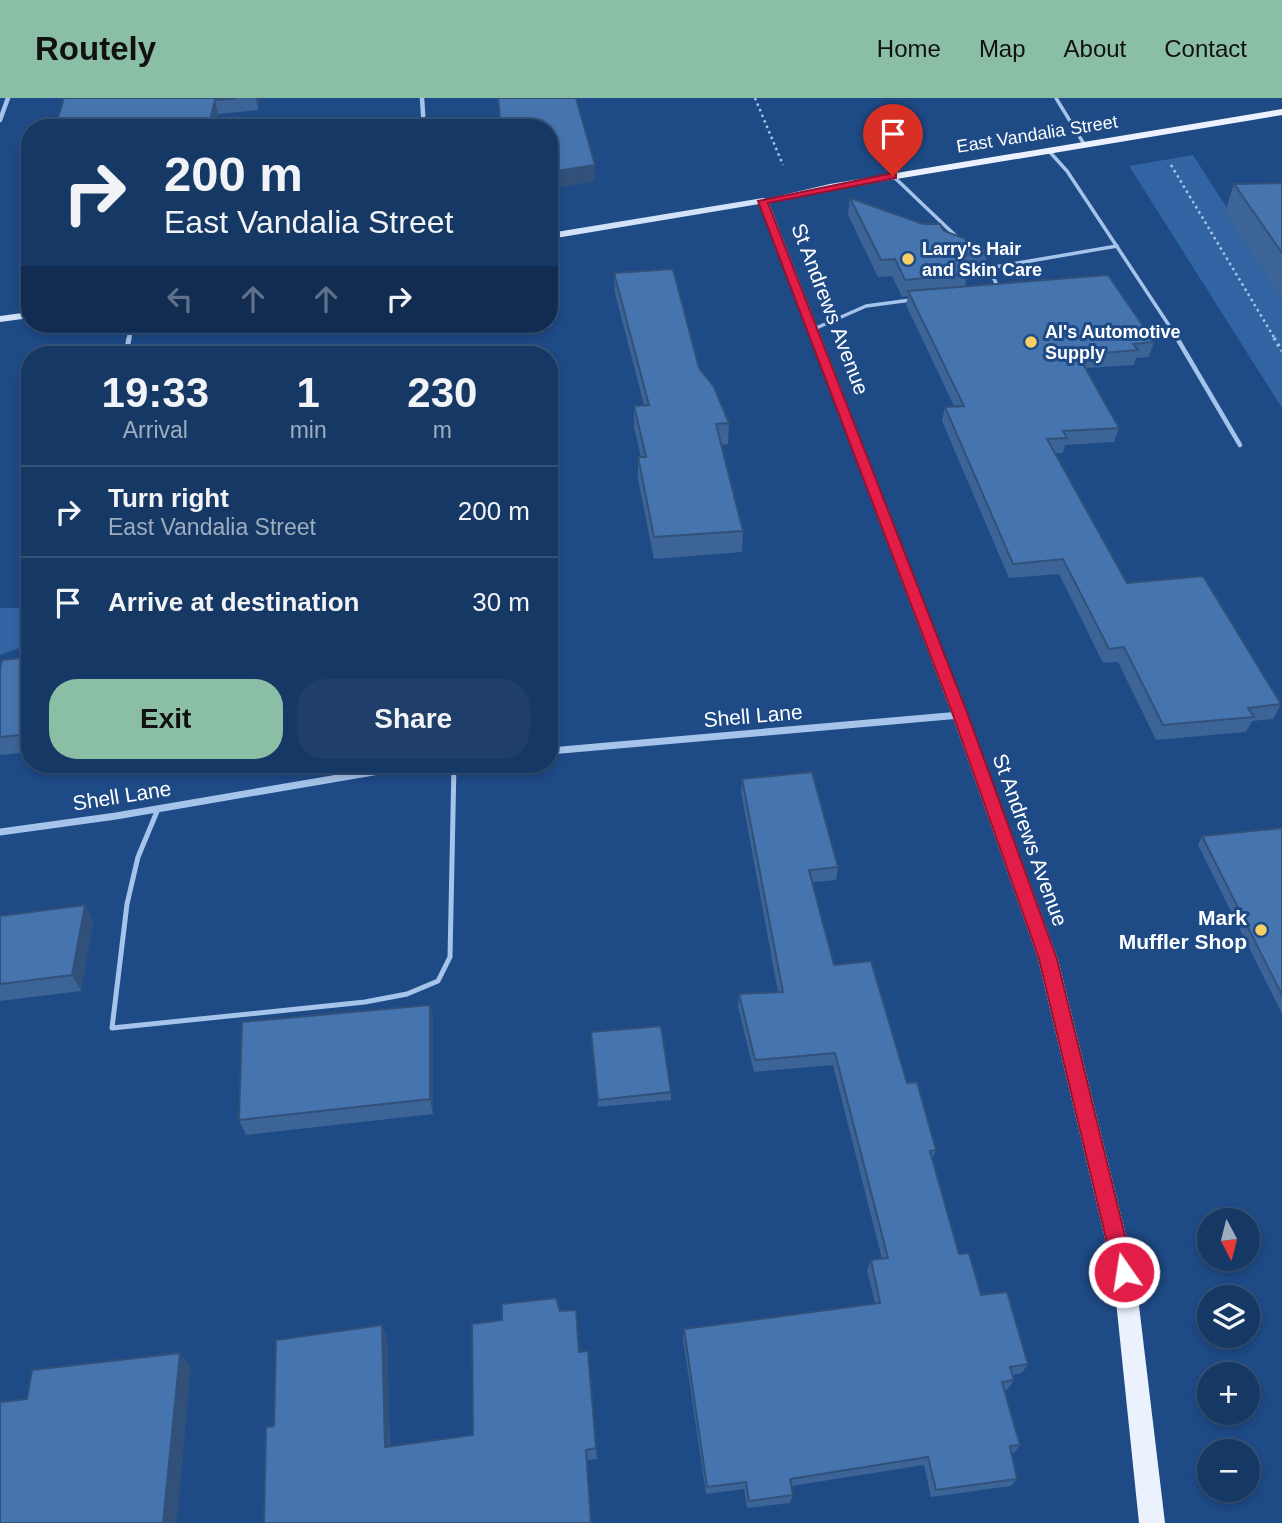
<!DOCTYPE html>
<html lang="en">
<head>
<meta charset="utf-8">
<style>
  :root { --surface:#163864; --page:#1f3f6a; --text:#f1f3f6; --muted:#9eacbf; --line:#355278; --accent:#8abfa5 }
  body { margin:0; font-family:Arial,sans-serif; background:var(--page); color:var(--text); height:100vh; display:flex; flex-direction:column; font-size:26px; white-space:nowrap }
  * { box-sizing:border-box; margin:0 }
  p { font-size:23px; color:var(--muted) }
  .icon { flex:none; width:38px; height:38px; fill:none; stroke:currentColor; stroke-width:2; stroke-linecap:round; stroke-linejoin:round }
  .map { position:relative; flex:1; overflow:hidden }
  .panel { position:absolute; left:21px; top:248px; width:537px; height:427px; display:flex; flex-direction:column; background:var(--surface); border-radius:28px; box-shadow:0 4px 10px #0003,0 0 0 2px var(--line) }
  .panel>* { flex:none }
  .guide { position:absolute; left:21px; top:21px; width:537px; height:214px; border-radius:28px; box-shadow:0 4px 10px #0003,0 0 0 2px var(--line); background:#163864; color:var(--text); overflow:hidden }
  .needle { width:46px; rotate:173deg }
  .tools { position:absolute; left:1197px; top:1110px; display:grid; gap:14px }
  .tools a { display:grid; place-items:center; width:63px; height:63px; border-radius:50%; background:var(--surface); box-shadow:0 4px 10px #0003,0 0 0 2px var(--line); font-size:35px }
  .pin { position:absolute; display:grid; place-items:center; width:60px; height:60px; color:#fff; margin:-72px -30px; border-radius:50% 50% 50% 0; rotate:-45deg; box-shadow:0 0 7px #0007 }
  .pin .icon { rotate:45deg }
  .me { position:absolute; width:77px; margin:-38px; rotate:347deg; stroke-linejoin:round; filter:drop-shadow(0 0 5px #0008) }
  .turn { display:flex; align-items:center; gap:24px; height:147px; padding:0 28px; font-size:32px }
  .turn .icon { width:91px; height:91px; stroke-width:2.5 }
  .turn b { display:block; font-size:49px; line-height:60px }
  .lanes { display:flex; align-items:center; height:66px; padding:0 28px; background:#0003; justify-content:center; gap:35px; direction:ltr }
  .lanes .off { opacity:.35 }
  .eta { display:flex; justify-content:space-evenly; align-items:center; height:119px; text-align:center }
  .eta b { font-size:42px; font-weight:600; line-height:49px }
  .primary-button { display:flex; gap:14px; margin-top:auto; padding:14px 28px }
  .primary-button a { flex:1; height:80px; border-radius:28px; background:var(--accent); color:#111; font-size:28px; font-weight:600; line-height:80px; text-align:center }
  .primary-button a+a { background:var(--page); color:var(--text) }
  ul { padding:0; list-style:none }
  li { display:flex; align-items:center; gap:21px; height:91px; padding:0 28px; border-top:2px solid var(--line) }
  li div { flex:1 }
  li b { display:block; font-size:26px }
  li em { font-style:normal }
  header { display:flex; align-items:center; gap:42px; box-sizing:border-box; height:98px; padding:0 35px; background:var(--accent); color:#111 }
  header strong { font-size:33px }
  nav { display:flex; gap:38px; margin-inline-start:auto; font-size:24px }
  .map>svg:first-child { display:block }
  .green { fill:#3264a3 }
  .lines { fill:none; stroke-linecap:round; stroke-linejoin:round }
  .path-far1 { stroke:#a6c4ea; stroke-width:2.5; stroke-dasharray:2.5 3.5; stroke-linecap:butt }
  .path { stroke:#a6c4ea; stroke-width:3.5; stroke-dasharray:2.5 4.5; stroke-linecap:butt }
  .service-far2 { stroke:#a6c4ea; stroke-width:3.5 }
  .service-far1 { stroke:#a6c4ea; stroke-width:4.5 }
  .service { stroke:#a6c4ea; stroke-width:5 }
  .minor-far2 { stroke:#a6c4ea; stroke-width:4.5 }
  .minor-far1 { stroke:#a6c4ea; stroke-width:5 }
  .minor { stroke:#a6c4ea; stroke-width:7 }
  .secondary { fill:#d2e2f8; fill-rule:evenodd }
  .primary { fill:#ebf2fe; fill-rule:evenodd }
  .wall { fill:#3c6496 }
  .shaded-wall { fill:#31517a }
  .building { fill:#4674ae; stroke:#31517a; stroke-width:2 }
  .route { fill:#e11d48; stroke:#92132f; stroke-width:2 }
  .poi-dot { fill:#f9d066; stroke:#1e4a86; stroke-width:2.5 }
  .labels { text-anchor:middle; stroke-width:6; stroke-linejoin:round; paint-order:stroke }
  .far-street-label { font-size:18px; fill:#fff; stroke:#1e4a86 }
  .far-poi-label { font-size:18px; font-weight:bold; fill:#fff; stroke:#1e4a86; text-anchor:start }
  .street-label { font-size:21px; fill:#fff; stroke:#1e4a86 }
  .poi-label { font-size:21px; font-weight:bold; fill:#fff; stroke:#1e4a86; text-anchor:end }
</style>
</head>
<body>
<header>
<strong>Routely</strong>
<nav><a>Home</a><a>Map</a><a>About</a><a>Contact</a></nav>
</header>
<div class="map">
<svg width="1282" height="1425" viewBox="0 0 1282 1425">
  <rect width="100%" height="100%" fill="#1e4a86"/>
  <g class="green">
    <polygon points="1193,57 1282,196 1282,310 1129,68"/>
    <polygon points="0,510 30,510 30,546 0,557"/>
  </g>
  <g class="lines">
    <g class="path-far1">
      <polyline points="755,0 783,67"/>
      <polyline points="1171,67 1275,241"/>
    </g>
    <polyline class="path" points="1274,240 1282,253"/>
    <g class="service-far2">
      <polyline points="1056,0 1084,46"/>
      <polyline points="303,30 423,22"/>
      <polyline points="1048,52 1067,73 1178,241"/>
      <polyline points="893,78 959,141"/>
      <polyline points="981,162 989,170 1117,148"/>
      <polyline points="989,170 996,185 993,191"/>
      <polyline points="814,231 866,208 911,202"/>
    </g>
    <polyline class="service-far1" points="1177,240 1240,347"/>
    <polyline class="service" points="158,711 138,759 127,806 112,930 365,904 407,896 438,883 450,859 454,667"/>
    <g class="minor-far2">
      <polyline points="422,0 424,30"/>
      <polyline points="0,22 8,0"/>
      <polyline points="129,241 131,226"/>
    </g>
    <polyline class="minor-far1" points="126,257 129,240"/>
    <g class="minor">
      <polyline points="550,653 960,617"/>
      <polyline points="0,734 116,718 414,667"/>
    </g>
    <g class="secondary">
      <polygon points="763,100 766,101 766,105 550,141 550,135"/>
      <polygon points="30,214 30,220 0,224 0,218"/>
    </g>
    <polygon class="primary" points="1282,11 1282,17 830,92 769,105 968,617 1058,861 1135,1174 1165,1425 1139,1425 1113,1174 1038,861 952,617 758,103 830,86"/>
  </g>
  <g class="wall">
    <polygon points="64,0 259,0 258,12 218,16 215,30 55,30"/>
    <polygon points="1282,85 1282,201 1225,114 1234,86"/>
    <polygon points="850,100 988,155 984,172 965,173 967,176 965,189 1154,244 1149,259 1136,260 1134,267 1086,270 1119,330 1114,344 1065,347 1063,355 1054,355 1127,485 1281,606 1273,621 1252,623 1246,634 1156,642 1118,564 1103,565 1059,476 1009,480 942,323 945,309 954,308 906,207 908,198 902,199 892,178 878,179 848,117"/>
    <polygon points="614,175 699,270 729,325 728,346 721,347 743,433 742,454 654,461 638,381 638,359 641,359 634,329 634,308 644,307 615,195"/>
    <polygon points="30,559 30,654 0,657 0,572"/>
    <polygon points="742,681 838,769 836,782 813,784 834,867 907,985 936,1052 932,1062 959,1156 981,1197 1028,1266 1022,1275 1012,1277 1014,1282 1008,1291 1004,1292 1020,1347 1014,1355 1011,1355 1017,1381 1011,1388 931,1399 924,1367 791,1388 793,1397 790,1405 747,1410 744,1391 706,1396 683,1241 684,1231 875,1205 867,1172 871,1162 882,1161 833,967 754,974 738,909 739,896 778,894 741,694"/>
    <polygon points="1282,730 1282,916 1198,747 1202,738"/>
    <polygon points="85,807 93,823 81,893 0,903 0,818"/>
    <polygon points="430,907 433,922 433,1016 246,1037 239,1022"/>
    <polygon points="591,934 671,994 671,1002 598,1009"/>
    <polygon points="560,1213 580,1254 588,1253 597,1361 587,1362 591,1425 274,1328 382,1227 387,1239 390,1348 473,1337 502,1222"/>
  </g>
  <g class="shaded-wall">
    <polygon points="256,0 259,0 258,12"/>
    <polygon points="215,2 218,16 215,30 208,30"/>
    <polygon points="595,67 595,83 550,91 550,74"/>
    <polygon points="85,807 93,823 81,893 72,877"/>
    <polygon points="430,907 433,922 433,1016 430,1001"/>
    <polygon points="382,1227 387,1239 390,1359 385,1349"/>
    <polygon points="180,1255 191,1269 177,1425 163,1425"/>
  </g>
  <g class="building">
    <polygon points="64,0 237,0 215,2 208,30 55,30"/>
    <polygon points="498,0 576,0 595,67 550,74 550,30 501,30"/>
    <polygon points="1282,85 1282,155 1234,86"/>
    <polygon points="850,100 923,126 940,126 944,133 977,145 988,155 957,157 967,176 905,182 895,161 881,162"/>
    <polygon points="673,171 699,270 714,289 729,325 716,326 743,433 654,439 638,359 646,359 634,308 649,307 614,175"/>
    <polygon points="1108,177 1154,244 1133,246 1138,252 1078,257 1119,330 1063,333 1067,340 1047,341 1127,485 1203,478 1281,606 1248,610 1254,619 1163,627 1124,549 1109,551 1063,461 1013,466 945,309 964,308 908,193"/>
    <polygon points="30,559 30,636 0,639 0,572 2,562"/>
    <polygon points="812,674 838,769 809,772 834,867 871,863 907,985 917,984 936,1052 930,1053 959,1156 969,1155 981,1197 1007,1194 1028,1266 1010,1269 1014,1282 1002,1284 1020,1347 1010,1348 1017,1381 936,1392 928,1359 790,1381 793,1397 749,1403 746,1384 707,1389 684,1231 880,1205 871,1162 888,1160 835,955 755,962 739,896 783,894 742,681"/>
    <polygon points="1282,730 1282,897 1202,738"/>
    <polygon points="85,807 72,877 0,886 0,818"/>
    <polygon points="430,907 430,1001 239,1022 242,924"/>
    <polygon points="661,928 671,994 598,1002 591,934"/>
    <polygon points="556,1200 560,1213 576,1212 579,1254 588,1253 596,1350 586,1352 591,1425 264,1425 266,1329 274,1328 276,1242 382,1227 385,1349 473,1337 472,1226 502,1222 502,1206"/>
    <polygon points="180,1255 163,1425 0,1425 0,1304 27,1301 32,1272"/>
  </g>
  <polygon class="route" points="893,75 896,76 896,80 768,105 968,617 1057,861 1134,1174 1131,1181 1124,1184 1117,1181 1114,1174 1039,861 953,617 758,103"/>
  <g class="poi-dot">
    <circle cx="908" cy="161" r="7"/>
    <circle cx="1031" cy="244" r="7"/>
    <circle cx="1261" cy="832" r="7"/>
  </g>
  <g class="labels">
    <g class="far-street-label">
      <text transform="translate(1037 36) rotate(-9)" y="6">East Vandalia Street</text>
    </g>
    <g class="far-poi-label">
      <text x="922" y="157">Larry's Hair<tspan x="922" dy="21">and Skin Care</tspan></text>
      <text x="1045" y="240">Al's Automotive<tspan x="1045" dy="21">Supply</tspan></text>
    </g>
    <g class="street-label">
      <text transform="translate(830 211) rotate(69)" y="7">St Andrews Avenue</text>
      <text transform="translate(753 618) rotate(-5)" y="7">Shell Lane</text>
      <text transform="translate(122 698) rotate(-9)" y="7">Shell Lane</text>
      <text transform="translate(1030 742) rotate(70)" y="7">St Andrews Avenue</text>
    </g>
    <g class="poi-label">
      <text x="1247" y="827">Mark<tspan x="1247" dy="24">Muffler Shop</tspan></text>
    </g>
  </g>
</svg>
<div class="tools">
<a><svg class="needle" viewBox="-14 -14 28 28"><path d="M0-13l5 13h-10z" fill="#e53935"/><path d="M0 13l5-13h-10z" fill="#9eacbf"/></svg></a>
<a><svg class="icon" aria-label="layers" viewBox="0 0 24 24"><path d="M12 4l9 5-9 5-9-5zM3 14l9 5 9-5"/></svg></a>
<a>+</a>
<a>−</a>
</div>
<div class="pin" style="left:893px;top:78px;background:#d93025"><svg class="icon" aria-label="arrive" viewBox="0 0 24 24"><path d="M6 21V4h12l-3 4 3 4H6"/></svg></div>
<svg class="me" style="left:1124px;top:1174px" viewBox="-20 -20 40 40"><circle r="17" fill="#e11d48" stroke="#fff" stroke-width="3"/><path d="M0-11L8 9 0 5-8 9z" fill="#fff"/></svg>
<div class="guide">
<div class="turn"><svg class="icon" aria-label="right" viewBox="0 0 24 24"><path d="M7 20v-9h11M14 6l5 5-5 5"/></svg><div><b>200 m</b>East Vandalia Street</div></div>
<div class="lanes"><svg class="icon off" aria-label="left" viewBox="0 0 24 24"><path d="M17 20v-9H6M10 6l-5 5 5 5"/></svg><svg class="icon off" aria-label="ahead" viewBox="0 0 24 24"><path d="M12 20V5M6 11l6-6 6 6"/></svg><svg class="icon off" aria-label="ahead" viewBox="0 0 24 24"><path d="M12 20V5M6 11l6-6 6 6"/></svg><svg class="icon" aria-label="right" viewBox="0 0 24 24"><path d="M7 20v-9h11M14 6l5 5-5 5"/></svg></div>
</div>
<section class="panel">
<div class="eta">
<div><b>19:33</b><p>Arrival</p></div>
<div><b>1</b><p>min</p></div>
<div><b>230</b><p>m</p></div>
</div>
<ul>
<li><svg class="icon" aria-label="right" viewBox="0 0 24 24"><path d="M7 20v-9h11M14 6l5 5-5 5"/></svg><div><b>Turn right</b><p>East Vandalia Street</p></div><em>200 m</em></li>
<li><svg class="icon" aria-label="arrive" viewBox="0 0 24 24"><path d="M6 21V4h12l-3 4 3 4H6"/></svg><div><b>Arrive at destination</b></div><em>30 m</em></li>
</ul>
<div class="primary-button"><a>Exit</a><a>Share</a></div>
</section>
</div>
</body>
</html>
